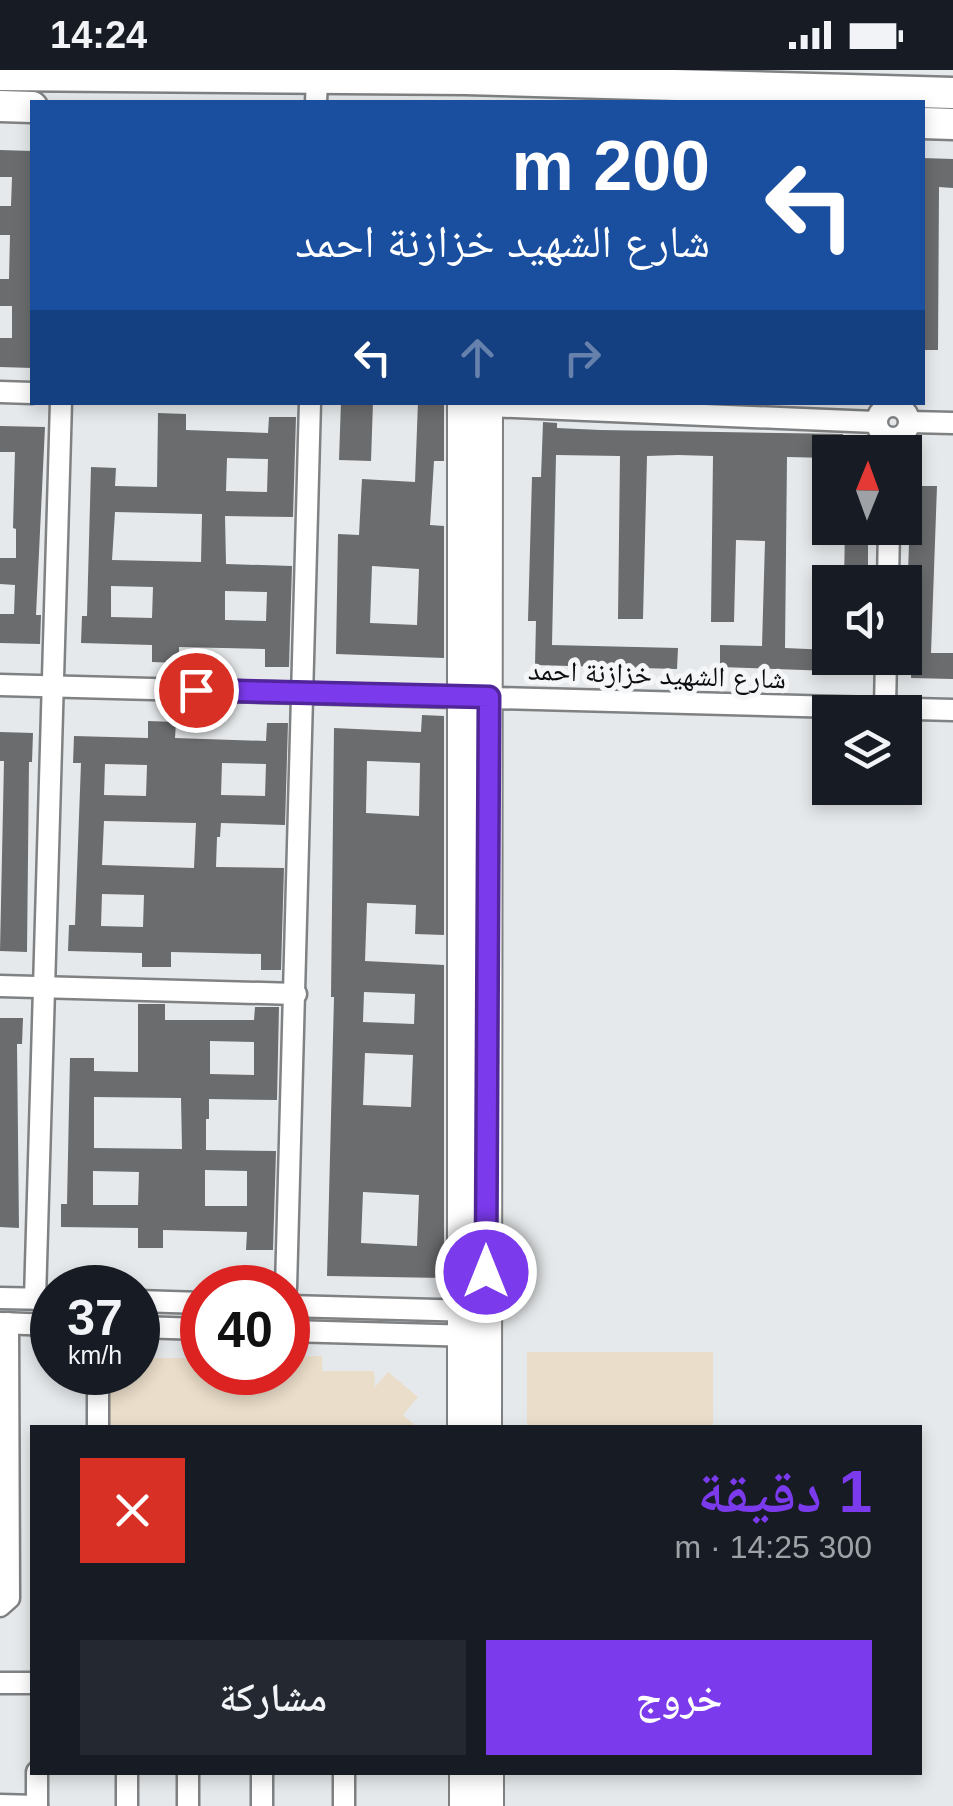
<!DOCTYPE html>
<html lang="ar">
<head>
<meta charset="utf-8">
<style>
  :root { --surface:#171b24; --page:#242831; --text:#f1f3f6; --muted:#9ea1a6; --accent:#7c3aed }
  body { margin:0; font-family:Arial,"Noto Naskh Arabic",sans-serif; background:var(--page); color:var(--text); direction:rtl; height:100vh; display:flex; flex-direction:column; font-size:38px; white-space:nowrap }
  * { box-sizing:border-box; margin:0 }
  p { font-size:32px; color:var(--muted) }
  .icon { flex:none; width:55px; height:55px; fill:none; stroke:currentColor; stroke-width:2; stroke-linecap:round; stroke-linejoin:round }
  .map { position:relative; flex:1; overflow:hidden; direction:ltr }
  .drawer { position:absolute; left:30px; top:1355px; width:892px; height:350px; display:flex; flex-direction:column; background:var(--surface); border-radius:0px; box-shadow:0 5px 15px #0003; direction:rtl }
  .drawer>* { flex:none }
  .banner { position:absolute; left:30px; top:30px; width:895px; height:305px; border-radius:0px; box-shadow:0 5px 15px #0003; direction:rtl; background:#1a4fa0; color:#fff; overflow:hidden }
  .needle { width:65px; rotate:1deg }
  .controls { position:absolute; left:812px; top:365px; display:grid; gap:20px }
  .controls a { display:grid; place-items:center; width:110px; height:110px; border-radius:0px; background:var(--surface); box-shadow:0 5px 15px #0003; font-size:50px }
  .speed { position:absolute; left:30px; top:1195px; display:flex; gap:20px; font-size:50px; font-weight:700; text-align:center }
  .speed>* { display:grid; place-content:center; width:130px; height:130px; border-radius:50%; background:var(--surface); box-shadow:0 5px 15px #0003; line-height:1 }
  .speed small { font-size:25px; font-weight:400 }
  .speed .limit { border:15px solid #d22; background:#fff; color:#111 }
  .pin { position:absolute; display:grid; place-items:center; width:85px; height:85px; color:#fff; margin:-42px; border:5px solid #fff; border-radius:50%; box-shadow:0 2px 10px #0007 }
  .me { position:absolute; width:110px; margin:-55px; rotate:0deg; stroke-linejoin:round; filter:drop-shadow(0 0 8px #0008) }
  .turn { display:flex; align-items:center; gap:35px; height:210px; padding:0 50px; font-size:45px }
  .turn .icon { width:130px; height:130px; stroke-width:2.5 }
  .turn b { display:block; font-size:70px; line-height:85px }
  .lanes { display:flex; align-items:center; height:95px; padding:0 50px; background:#0003; justify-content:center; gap:50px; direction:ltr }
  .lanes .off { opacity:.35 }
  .round { display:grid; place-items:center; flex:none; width:105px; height:105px; border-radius:0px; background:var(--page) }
  .head { display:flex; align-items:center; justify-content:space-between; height:170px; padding:0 50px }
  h1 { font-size:60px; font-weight:600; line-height:75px; color:var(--accent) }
  .button { display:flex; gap:20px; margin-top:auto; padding:20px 50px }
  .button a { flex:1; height:115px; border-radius:0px; background:var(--accent); color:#fff; font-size:40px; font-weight:600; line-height:115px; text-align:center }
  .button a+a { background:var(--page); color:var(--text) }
  .status { display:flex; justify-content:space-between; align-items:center; height:70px; padding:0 50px; background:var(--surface); direction:ltr }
  .status svg { height:28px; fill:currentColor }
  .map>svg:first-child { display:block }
  .education { fill:#eaddc9 }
  .building { fill:#6a6c6e; fill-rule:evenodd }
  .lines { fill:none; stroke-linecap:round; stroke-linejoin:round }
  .minor-casing { stroke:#7f8183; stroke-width:25 }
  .tertiary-casing { stroke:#7f8183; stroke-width:32 }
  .secondary-casing { stroke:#7f8183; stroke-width:35 }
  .minor { stroke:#fff; stroke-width:20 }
  .tertiary { stroke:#fff; stroke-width:28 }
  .secondary { stroke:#fff; stroke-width:30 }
  .route-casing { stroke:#51269a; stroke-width:25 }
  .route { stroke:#7c3aed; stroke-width:18 }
  .labels { text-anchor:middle; stroke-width:10; stroke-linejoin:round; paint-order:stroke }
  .street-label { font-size:28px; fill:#0c0d0e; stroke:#f4f6f8 }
</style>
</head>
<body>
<div class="status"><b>14:24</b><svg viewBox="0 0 49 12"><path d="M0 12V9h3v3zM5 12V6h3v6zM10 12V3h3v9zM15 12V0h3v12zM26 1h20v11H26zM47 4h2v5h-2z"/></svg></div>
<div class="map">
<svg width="953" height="1736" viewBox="0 0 953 1736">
  <rect width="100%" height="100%" fill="#e6e9eb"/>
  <g class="education">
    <rect x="527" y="1282" width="186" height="75"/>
    <polygon points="322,1286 322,1301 374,1301 375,1317 388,1302 418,1327 403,1345 417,1357 109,1357 108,1303 138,1302 138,1288 202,1288 202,1302 288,1302 288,1287"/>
  </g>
  <g class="building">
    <polygon points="0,80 32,81 32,298 0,297 0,268 12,268 12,236 0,236 0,209 9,209 10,165 0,165 0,136 11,136 12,107 0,107"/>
    <polygon points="922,88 953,89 953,118 939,117 938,280 922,280"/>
    <polygon points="341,332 373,332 371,391 339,390"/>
    <path d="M418,332H444V391H434L430,455L444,456V588L336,584L338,464L359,465L362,409L415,412ZM372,496L419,499L417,555L370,553Z"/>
    <path d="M158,343L186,344V360L268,363L269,347H296L293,447L225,446L226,494L292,496L289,597H265V579L179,577V593L152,592V575L81,573L82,546H87L91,397L116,398L115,416L157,417ZM227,388L268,389L267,422L226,421ZM115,442L202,444L201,492L112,490ZM111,516L153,517L152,548L111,547ZM225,521L267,522L266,551L225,550Z"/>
    <polygon points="543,352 557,353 557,358 600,360 843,364 842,382 830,382 830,388 787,387 785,578 830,580 830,601 720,597 720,575 762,576 765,471 736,470 734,552 711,552 713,386 678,385 647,386 643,549 618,549 620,386 556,385 552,575 678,578 677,599 535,595 536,551 528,551 532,407 541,407"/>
    <polygon points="0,356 45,357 36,545 41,545 40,574 0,573 0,544 14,544 15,515 0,514 0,488 16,488 16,459 13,458 15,382 0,382"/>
    <polygon points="911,416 937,416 931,583 953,583 953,609 911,608 912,561 906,561"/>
    <polygon points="845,458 868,458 868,512 844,512"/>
    <path d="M422,645L444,646V865L415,864L416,835L367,833L365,891L444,895V1208L327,1206L334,927H331L334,658L421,662ZM367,691L420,693L419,746L366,743ZM364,922L415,924L414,954L363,952ZM365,983L413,985L411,1037L363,1035ZM363,1122L419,1125L417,1176L361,1173Z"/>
    <path d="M148,651L176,652L175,668L266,671L267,653H288L285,755L221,753L220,767H217L216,797L284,798L281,900H261V884L171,882V897H142V883L68,881L69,855H75L81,693H73L74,666L148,668ZM222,693L266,694L265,726L221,725ZM105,694L147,695L146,726L104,725ZM104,751L196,753L194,798L102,795ZM102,824L144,825L143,857L101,856Z"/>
    <polygon points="0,662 33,663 32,692 29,692 27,882 0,881 4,691 0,691"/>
    <path d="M138,934H165V950H254L255,937H279L277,1030L209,1029V1049H206V1080L276,1081L273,1180H246L247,1162L163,1160V1178H138V1158L61,1157V1134H67L70,988H94V1001L138,1002ZM210,971L254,972V1005L210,1004ZM94,1027L181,1028L182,1079L94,1078ZM205,1100L247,1101V1136H205ZM93,1101L139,1102L138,1135H93Z"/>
    <polygon points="0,948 23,948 22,974 17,974 19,1158 0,1157"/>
  </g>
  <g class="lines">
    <g class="minor-casing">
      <g id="minor">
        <polyline points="316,32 317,10"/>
        <polyline points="0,322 32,323"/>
        <circle cx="893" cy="352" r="16"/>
        <polyline points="488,336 875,352"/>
        <polyline points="910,352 953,353"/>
        <polyline points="888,512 889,458"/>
        <polyline points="0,615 953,640"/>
        <polyline points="885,638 886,588"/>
        <polyline points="0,916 296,924"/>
        <polyline points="286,1218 310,332"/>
        <polyline points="0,1228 52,1229"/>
        <polyline points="35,1229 61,332"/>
        <polyline points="138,1231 202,1233"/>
        <polyline points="288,1236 474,1241"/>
        <polyline points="0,1253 52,1255"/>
        <polyline points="138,1257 202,1259"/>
        <polyline points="288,1261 475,1266"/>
        <polyline points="98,1302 98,1358"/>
        <polyline points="0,1536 9,1528 8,1253"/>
        <polyline points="0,1613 32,1613"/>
        <polyline points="262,1702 262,1736"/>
        <polyline points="344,1702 344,1736"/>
        <polyline points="0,1735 37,1736"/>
        <polyline points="37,1736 37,1702"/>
        <polyline points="127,1736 127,1702"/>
        <polyline points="188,1736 188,1702"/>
      </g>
    </g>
    <g class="tertiary-casing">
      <g id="tertiary">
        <polyline points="462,332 462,1358"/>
        <polyline points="487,1358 488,332"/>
        <polyline points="464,1702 464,1736"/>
        <polyline points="489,1702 489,1736"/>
      </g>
    </g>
    <g class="secondary-casing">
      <g id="secondary">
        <polyline points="0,5 465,9 953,23"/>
        <polyline points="0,36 32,37"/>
        <polyline points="922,53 953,54"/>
      </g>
    </g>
    <use href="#minor" class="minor"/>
    <use href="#tertiary" class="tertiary"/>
    <use href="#secondary" class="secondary"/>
  </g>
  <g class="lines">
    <g class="route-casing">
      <polyline id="route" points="196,620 489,627 486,1202"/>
    </g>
    <use href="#route" class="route"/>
  </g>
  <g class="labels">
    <g class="street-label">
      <text transform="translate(657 604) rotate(2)" y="10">شارع الشهيد خزازنة احمد</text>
    </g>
  </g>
</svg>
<div class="controls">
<a><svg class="needle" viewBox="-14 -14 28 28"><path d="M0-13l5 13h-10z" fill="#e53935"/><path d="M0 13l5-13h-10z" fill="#9ea1a6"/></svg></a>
<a><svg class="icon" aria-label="sound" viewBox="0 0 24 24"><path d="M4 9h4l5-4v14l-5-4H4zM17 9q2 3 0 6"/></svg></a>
<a><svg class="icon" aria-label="layers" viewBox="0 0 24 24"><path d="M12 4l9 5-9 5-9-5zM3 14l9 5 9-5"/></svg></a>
</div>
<div class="speed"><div>37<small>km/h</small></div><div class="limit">40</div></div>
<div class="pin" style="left:196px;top:620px;background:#d93025"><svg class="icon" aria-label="arrive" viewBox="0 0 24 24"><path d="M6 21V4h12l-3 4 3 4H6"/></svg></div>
<svg class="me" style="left:486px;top:1202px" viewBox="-20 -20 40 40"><circle r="17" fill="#7c3aed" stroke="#fff" stroke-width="3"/><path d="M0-11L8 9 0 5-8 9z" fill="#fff"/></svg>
<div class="banner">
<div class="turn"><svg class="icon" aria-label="left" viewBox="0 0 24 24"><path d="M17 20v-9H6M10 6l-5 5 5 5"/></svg><div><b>200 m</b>شارع الشهيد خزازنة احمد</div></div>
<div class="lanes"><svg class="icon" aria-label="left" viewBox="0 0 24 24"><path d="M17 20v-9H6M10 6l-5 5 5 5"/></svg><svg class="icon off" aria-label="ahead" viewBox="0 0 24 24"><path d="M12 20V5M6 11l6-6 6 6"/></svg><svg class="icon off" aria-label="right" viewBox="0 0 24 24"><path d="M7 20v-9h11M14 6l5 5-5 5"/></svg></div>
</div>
<section class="drawer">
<div class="head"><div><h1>1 دقيقة</h1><p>300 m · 14:25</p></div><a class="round" style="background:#d93025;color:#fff"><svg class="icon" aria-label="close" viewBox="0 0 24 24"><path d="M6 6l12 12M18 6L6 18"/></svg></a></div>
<div class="button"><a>خروج</a><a>مشاركة</a></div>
</section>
</div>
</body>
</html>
